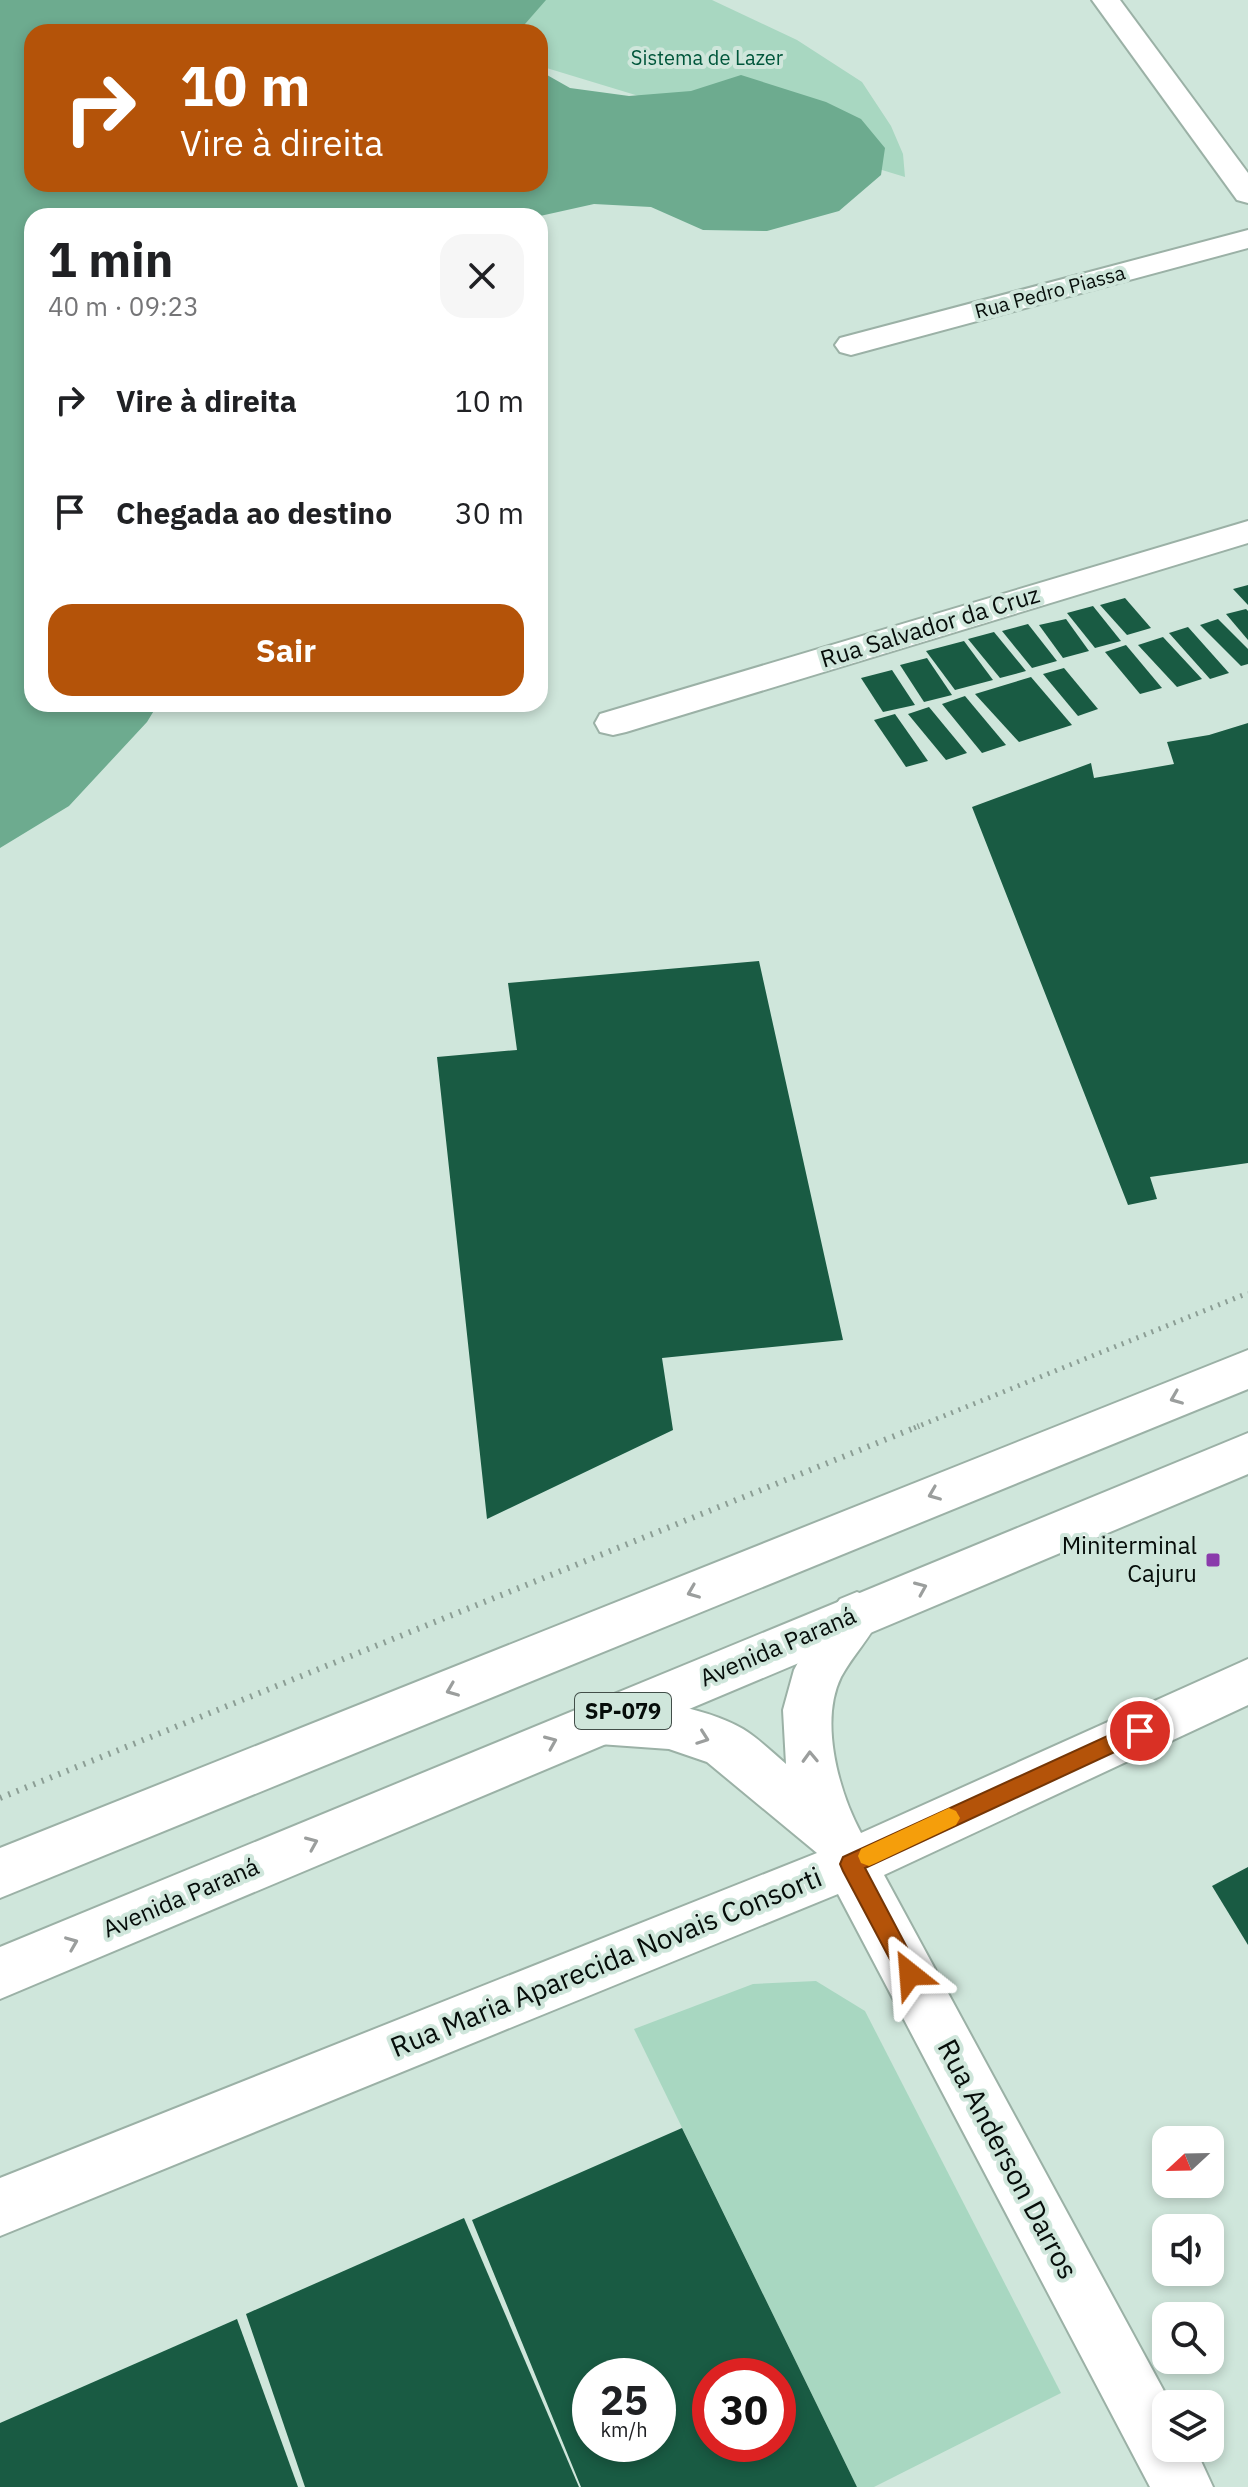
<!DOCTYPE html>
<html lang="pt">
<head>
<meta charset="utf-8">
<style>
  :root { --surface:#fff; --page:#f6f6f6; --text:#202124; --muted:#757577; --accent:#b45309 }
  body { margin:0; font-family:"IBM Plex Sans",sans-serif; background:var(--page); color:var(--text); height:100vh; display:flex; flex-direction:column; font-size:30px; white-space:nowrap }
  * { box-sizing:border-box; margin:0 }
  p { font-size:26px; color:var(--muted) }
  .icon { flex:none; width:44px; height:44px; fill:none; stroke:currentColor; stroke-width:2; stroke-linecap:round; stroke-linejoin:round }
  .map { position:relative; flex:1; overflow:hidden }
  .drawer { position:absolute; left:24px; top:208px; width:524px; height:504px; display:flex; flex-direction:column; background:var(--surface); border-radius:24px; box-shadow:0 4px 12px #0003 }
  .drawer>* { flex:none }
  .banner { position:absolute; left:24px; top:24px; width:524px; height:168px; border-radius:24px; box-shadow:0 4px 12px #0003; background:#b45309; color:#fff; overflow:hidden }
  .needle { width:52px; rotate:248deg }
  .tools { position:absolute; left:1152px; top:2126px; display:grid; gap:16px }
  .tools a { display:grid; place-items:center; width:72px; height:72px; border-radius:16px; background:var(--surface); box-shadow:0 4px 12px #0003; font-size:40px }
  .speed { position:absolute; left:572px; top:2358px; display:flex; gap:16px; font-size:40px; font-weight:700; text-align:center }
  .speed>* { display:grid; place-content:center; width:104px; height:104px; border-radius:50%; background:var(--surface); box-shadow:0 4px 12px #0003; line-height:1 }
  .speed small { font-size:20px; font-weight:400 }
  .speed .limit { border:12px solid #d22; background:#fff; color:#111 }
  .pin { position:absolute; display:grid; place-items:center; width:68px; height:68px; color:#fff; margin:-34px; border:4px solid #fff; border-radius:50%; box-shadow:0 2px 8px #0007 }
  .me { position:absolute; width:88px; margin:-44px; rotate:332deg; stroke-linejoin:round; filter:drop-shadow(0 0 6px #0008) }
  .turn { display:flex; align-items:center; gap:28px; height:168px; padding:0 24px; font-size:36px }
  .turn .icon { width:104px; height:104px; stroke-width:2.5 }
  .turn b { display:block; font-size:56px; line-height:68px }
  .round { display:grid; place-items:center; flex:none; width:84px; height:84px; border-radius:24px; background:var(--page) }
  .headline { display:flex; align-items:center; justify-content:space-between; height:136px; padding:0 24px }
  h1 { font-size:48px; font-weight:700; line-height:60px }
  .primary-button { display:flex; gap:16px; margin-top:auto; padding:16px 24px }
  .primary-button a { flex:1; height:92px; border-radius:24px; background:var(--accent); color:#fff; font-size:32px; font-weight:700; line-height:92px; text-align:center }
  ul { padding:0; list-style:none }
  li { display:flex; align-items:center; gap:24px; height:112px; padding:0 24px }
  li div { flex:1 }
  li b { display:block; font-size:30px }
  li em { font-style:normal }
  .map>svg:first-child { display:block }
  .green { fill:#a8d7c1 }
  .forest { fill:#6dab8f }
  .building { fill:#195b43; fill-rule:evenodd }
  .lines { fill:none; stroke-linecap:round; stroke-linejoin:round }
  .minor-casing { stroke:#9bb1a6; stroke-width:4 }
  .primary-casing { stroke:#9bb1a6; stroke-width:4 }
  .path-far1 { stroke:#8c9e95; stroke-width:5; stroke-dasharray:2 6; stroke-linecap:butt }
  .path { stroke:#8c9e95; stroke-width:6; stroke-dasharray:2 7; stroke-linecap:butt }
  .minor { fill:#fff; fill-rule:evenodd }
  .primary { fill:#fff; fill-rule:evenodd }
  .oneway { stroke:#9b9e9d }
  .route { fill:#b45309; stroke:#753606; stroke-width:2 }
  .slow { fill:#f59e0b }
  .poi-dot { fill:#8a3bab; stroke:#cfe6db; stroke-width:3 }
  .labels { text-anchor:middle; stroke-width:8; stroke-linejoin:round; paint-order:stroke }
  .far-park-label { font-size:20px; fill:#00563b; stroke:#cfe6db }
  .far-street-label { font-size:20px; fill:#060d0a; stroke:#cfe6db }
  .shield { fill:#cfe6db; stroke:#424e49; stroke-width:2 }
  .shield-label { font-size:22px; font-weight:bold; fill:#060d0a }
  .street-label { font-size:24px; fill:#060d0a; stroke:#cfe6db }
  .poi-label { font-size:24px; fill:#060d0a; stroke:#cfe6db; text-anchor:end }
  .near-street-label { font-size:28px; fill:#060d0a; stroke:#cfe6db }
</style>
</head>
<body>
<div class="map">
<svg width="1248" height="2487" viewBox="0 0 1248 2487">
  <rect width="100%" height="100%" fill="#cfe6db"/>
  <g class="green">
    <polygon points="324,0 712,0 797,40 862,82 891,126 903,154 905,177 540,66 540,32 429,32"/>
    <polygon points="816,1981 865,2011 1061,2393 874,2487 857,2487 634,2029 753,1984"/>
  </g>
  <polygon class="forest" points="0,0 546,0 518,32 32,32 32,184 540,184 540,71 570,88 629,96 691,91 741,75 826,102 861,119 885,148 881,175 839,211 767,231 703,230 651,207 594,204 540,216 32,216 32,704 158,704 147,722 69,806 0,848"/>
  <g class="building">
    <polygon points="1248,585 1248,605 1233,589"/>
    <polygon points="1125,598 1151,628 1127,635 1100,605"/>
    <polygon points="1093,606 1121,641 1095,648 1067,613"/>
    <polygon points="1246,609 1248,611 1248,640 1226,614"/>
    <polygon points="1066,619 1089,651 1063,658 1039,625"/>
    <polygon points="1218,619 1248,649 1248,664 1241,666 1200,625"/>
    <polygon points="1028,624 1057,661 1032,668 1002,631"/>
    <polygon points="1188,627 1229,673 1210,679 1169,633"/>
    <polygon points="994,632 1026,671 1000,678 968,639"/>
    <polygon points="1163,637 1202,679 1177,687 1138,645"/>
    <polygon points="964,641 993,680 955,690 926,651"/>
    <polygon points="1126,645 1162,688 1140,694 1105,652"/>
    <polygon points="927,658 952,695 924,702 900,665"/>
    <polygon points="1064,668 1098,709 1078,716 1043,674"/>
    <polygon points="892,670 915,705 883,712 861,678"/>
    <polygon points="1031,677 1072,725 1019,742 975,694"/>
    <polygon points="965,696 1006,745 982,753 942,704"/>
    <polygon points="929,707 967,753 946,760 908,714"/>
    <polygon points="895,714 928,761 906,767 874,720"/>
    <polygon points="1248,723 1248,1163 1150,1177 1157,1199 1128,1205 972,807 1091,763 1094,778 1174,764 1167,742 1209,735"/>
    <polygon points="759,961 843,1340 662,1358 673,1430 487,1519 437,1057 517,1050 508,983"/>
    <polygon points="1248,1867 1248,1945 1212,1886"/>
    <path d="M682,2128L857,2487H581L472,2220ZM590,2376H658V2444H590ZM710,2376H778V2444H710Z"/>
    <polygon points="464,2218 579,2487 305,2487 246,2314"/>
    <polygon points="237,2319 298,2487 0,2487 0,2423"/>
  </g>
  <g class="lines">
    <g class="minor-casing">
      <g id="minor">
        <polygon points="1092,0 1120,0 1248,173 1248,203 1237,200"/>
        <polygon points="1248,230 1248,248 851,355 840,352 835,345 840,338"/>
        <polygon points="1248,521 1248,543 626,732 613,735 600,732 595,723 600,714"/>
        <path d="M857,1592L874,1599L882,1614C871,1637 853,1655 841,1677C819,1722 839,1792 861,1833L1248,1659V1705L884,1875L1171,2404H1166V2448H1195L1213,2487H1150L838,1894L0,2236V2178L817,1853L707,1762L669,1749L599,1744L581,1737L574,1721L581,1705C621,1690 706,1707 743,1729C758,1738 772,1752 786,1764L783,1710L794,1670L810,1640L840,1599Z"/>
      </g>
    </g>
    <g class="primary-casing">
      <g id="primary">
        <polygon points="1248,1350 1248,1389 0,1898 0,1848"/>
        <polygon points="1248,1433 1248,1474 0,1999 0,1947"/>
      </g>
    </g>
    <polyline class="path-far1" points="914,1428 1248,1293"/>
    <polyline class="path" points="0,1798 919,1426"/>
    <use href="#minor" class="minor"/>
    <use href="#primary" class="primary"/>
  </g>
  <defs><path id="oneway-chevron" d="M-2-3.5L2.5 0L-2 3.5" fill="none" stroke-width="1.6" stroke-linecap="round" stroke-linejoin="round" transform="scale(2)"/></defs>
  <g class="oneway">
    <use href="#oneway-chevron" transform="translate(1176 1398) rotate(158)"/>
    <use href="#oneway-chevron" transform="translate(934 1494) rotate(158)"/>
    <use href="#oneway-chevron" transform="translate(921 1588) rotate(-23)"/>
    <use href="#oneway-chevron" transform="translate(693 1592) rotate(158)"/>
    <use href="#oneway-chevron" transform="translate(452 1690) rotate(158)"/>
    <use href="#oneway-chevron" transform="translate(703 1738) rotate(20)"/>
    <use href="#oneway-chevron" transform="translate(551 1742) rotate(-23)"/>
    <use href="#oneway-chevron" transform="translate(810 1757) rotate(-92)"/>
    <use href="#oneway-chevron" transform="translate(312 1843) rotate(-23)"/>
    <use href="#oneway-chevron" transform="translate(72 1943) rotate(-22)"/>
  </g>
  <polygon class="route" points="1140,1721 1147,1724 1150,1731 1147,1737 865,1868 921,1974 918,1982 910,1985 902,1982 843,1871 840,1864 843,1857"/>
  <polygon class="slow" points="949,1808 956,1811 960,1818 956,1825 876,1863 869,1866 861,1863 858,1856 861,1849"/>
  <rect class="poi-dot" x="1205" y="1552" width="16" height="16" rx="4"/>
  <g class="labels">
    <g class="far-park-label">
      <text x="707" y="65">Sistema de Lazer</text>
    </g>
    <g class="far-street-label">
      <text transform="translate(1050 292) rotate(-15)" y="7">Rua Pedro Piassa</text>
    </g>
    <rect class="shield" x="575" y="1693" width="96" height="36" rx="6"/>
    <g class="shield-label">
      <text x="623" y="1719">SP-079</text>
    </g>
    <g class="street-label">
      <text transform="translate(930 627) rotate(-17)" y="8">Rua Salvador da Cruz</text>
      <text transform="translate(778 1647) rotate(-23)" y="8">Avenida Paraná</text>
      <text transform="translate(181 1898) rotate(-23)" y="8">Avenida Paraná</text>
    </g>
    <g class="poi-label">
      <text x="1197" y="1554">Miniterminal<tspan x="1197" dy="28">Cajuru</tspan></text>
    </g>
    <g class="near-street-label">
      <text transform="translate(606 1962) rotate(-22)" y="10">Rua Maria Aparecida Novais Consorti</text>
      <text transform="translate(1008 2159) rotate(62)" y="10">Rua Anderson Darros</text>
    </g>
  </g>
</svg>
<div class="tools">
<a><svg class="needle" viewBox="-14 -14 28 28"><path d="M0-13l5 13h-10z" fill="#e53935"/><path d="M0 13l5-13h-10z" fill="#757577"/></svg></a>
<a><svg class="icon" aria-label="sound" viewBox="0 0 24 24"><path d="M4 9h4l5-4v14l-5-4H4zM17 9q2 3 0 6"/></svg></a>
<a><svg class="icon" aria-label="search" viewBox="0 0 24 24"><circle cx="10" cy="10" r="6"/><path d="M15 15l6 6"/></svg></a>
<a><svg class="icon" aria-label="layers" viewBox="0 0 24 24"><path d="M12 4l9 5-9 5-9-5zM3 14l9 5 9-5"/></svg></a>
</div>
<div class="speed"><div>25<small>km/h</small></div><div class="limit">30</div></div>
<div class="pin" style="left:1140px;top:1731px;background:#d93025"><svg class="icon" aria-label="arrive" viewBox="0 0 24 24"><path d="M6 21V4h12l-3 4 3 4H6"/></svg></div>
<svg class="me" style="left:910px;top:1974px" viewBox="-20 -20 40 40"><path d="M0-17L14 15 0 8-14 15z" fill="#b45309" stroke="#fff" stroke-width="4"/></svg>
<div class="banner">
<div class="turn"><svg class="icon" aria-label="right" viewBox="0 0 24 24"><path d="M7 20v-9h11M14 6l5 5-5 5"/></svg><div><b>10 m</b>Vire à direita</div></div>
</div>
<section class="drawer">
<div class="headline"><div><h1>1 min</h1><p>40 m · 09:23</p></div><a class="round"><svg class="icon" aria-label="close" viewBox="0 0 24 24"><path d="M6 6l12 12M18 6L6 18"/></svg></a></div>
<ul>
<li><svg class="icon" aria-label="right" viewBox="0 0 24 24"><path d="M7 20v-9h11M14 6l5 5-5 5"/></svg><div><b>Vire à direita</b></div><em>10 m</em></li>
<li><svg class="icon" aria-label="arrive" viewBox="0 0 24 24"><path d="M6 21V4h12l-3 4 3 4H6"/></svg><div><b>Chegada ao destino</b></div><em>30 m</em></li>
</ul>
<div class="primary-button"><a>Sair</a></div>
</section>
</div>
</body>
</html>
